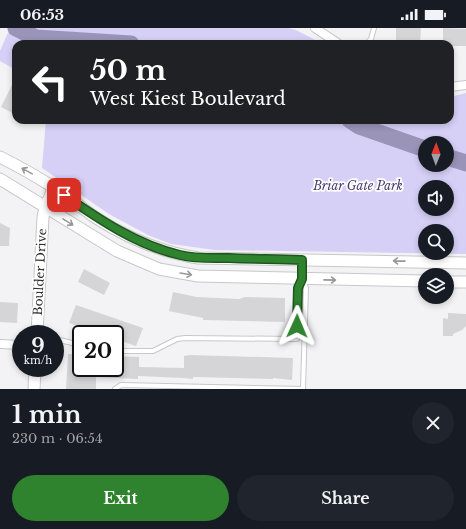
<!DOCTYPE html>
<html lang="en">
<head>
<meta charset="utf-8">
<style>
  :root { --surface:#171b24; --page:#20242c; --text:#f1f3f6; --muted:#9ea1a6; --accent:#2f832f }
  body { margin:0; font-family:"Libre Baskerville",serif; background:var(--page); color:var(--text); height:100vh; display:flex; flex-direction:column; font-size:15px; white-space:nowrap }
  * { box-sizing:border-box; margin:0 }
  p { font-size:13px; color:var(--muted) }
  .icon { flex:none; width:22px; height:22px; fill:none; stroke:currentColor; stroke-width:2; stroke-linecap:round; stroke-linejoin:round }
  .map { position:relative; height:361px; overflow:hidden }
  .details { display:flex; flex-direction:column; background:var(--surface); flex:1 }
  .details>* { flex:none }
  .top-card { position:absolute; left:12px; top:12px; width:442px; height:84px; border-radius:12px; box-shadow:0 2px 6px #0003; background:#202124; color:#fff; overflow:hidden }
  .needle { width:26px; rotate:1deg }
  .controls { position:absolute; left:418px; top:108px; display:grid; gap:8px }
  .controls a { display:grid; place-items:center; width:36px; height:36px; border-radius:50%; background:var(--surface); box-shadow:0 2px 6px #0003; font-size:20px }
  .speed { position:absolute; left:12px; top:297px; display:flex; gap:8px; font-size:20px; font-weight:700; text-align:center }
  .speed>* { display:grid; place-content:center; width:52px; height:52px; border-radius:50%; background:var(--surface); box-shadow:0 2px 6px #0003; line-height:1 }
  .speed small { font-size:10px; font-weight:400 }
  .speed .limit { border:2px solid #111; border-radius:6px; background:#fff; color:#111 }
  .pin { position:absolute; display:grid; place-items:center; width:34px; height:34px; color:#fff; margin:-17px; border-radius:8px; box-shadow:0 2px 6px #0006 }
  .me { position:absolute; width:44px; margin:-22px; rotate:1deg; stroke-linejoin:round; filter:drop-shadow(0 0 3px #0008) }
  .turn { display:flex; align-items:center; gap:14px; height:84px; padding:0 12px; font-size:18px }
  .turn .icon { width:52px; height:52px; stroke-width:2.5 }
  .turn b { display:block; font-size:28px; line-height:34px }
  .round { display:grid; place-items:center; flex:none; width:42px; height:42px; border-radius:21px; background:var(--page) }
  .summary { display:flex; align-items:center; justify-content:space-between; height:68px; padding:0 12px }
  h1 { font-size:24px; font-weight:800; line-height:30px }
  .cta { display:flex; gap:8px; margin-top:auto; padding:8px 12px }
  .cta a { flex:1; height:46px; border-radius:24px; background:var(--accent); color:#fff; font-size:16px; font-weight:800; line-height:46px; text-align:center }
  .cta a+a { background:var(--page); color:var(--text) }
  .status { display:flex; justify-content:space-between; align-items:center; height:28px; padding:0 20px; background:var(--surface); direction:ltr }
  .status svg { height:11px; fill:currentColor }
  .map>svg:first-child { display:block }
  .green { fill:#d6cff6; fill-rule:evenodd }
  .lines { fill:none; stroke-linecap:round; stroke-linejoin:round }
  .river { stroke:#9b94b9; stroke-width:17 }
  .building { fill:#d5d5d8 }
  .lane-casing { stroke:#c8c8cb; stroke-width:6 }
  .street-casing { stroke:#c8c8cb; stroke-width:10 }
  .secondary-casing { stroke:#c8c8cb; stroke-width:13 }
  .lane { stroke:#fff; stroke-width:4 }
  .street { stroke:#fff; stroke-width:8 }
  .secondary { stroke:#fff; stroke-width:11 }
  .oneway { stroke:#979798 }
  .route-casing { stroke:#1f551f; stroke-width:10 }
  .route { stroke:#2f832f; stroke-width:7 }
  .labels { text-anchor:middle; stroke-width:3.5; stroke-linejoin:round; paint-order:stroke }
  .park-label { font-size:12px; font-style:italic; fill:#473a6d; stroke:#fff }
  .street-label { font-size:12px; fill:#2f2f30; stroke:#fff }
</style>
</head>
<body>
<div class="status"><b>06:53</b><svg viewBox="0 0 49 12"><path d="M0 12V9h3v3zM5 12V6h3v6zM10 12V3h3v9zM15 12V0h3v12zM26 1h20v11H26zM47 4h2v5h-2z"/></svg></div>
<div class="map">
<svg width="466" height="361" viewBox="0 0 466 361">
  <rect width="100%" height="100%" fill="#f3f2f5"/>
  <g class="green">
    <polygon points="10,0 288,0 296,2 323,16 16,16 16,42 0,33 0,23"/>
    <path d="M466,65V226L215,222L171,216L148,207L109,186L42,140L46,92H450V69ZM425,115H447V137H425ZM425,159H447V181H425ZM425,203H447V225H425Z"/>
  </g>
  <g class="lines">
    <g class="river">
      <polyline points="16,0 36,10 131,16"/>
      <polyline points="350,92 359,98 425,121"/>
      <polyline points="447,129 466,135"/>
    </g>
  </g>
  <g class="building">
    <polygon points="396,0 421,0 420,16 396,16"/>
    <polygon points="443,0 466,1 466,18 450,18 450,16 443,16"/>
    <polygon points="16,49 16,87 1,79"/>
    <polygon points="0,195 10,200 9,218 0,218"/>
    <polygon points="84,241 110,255 104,267 78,254"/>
    <polygon points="173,264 197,269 239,271 245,269 285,270 285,294 203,292 203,290 169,283"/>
    <polygon points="0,274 18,275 17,295 0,294"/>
    <polygon points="76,277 143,300 136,318 115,311 115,306 101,306 69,295"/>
    <polygon points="448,285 466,286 466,298 462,302 453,306 453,308 443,308 443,290 448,291"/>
    <polygon points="68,326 81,327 81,340 115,340 115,328 139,329 139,339 184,340 184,328 190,327 293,330 292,352 273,350 273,351 193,349 193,351 183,350 138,348 138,351 96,349 96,361 66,361"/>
  </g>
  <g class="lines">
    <g class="lane-casing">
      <g id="lane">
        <polyline points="366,16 371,11 374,0"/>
        <polyline points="303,252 306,260 303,361"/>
        <polyline points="55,311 81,317"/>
        <polyline points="115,323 153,323 177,311 185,310 297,311 298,260 302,252"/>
        <polyline points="115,361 121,357 303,361"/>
      </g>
    </g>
    <g class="street-casing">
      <g id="street">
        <polyline points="315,0 339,16"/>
        <polyline points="450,59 466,57"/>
        <polyline points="0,316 21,317"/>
      </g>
    </g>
    <g class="secondary-casing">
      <g id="secondary">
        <path d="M0,129C18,138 36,148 53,159C67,168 80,178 93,188C125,209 160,224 198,230L466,235"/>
        <polyline points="0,151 117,223 159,241 198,248 425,253"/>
        <polyline points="447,254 466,254"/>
        <polyline points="37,306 43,189 45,180 54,159"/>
        <polyline points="34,361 35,340"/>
      </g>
    </g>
    <use href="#lane" class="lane"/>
    <use href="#street" class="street"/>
    <use href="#secondary" class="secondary"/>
  </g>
  <defs><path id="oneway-shaft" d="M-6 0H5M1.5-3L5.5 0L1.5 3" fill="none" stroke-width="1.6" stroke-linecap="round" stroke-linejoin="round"/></defs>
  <g class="oneway">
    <use href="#oneway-shaft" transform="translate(27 143) rotate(-151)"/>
    <use href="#oneway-shaft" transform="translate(68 194) rotate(32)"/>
    <use href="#oneway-shaft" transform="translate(399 233) rotate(-179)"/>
    <use href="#oneway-shaft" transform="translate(186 246) rotate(9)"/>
    <use href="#oneway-shaft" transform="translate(330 252) rotate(1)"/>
  </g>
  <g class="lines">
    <g class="route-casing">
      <path id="route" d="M64,167C100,192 137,217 180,227C196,231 212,230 229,230C253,231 278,231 302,232V251L298,260L297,298"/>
    </g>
    <use href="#route" class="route"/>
  </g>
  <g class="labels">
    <g class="park-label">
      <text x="358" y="162">Briar Gate Park</text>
    </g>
    <g class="street-label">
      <text transform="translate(40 244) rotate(-87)" y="4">Boulder Drive</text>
    </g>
  </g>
</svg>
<div class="controls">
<a><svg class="needle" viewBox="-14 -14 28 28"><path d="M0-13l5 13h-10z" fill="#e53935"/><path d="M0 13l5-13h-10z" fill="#9ea1a6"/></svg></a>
<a><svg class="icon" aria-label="sound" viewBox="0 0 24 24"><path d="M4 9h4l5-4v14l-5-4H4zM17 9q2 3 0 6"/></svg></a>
<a><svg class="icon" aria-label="search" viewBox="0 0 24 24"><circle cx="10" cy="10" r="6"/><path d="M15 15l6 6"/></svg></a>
<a><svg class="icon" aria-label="layers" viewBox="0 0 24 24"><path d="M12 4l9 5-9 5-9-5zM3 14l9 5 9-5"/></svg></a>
</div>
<div class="speed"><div>9<small>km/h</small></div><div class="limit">20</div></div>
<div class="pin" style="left:64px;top:167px;background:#d93025"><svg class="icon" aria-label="arrive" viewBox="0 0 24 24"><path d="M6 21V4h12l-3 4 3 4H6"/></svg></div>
<svg class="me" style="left:297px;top:298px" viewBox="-20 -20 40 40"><path d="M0-17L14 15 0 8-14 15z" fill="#2f832f" stroke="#fff" stroke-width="4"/></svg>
<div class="top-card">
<div class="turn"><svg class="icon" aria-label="left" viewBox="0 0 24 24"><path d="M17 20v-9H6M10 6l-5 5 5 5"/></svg><div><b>50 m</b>West Kiest Boulevard</div></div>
</div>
</div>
<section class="details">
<div class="summary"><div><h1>1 min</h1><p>230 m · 06:54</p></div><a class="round"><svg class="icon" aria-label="close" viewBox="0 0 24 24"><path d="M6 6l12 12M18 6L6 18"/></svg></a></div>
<div class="cta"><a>Exit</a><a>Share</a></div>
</section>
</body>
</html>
